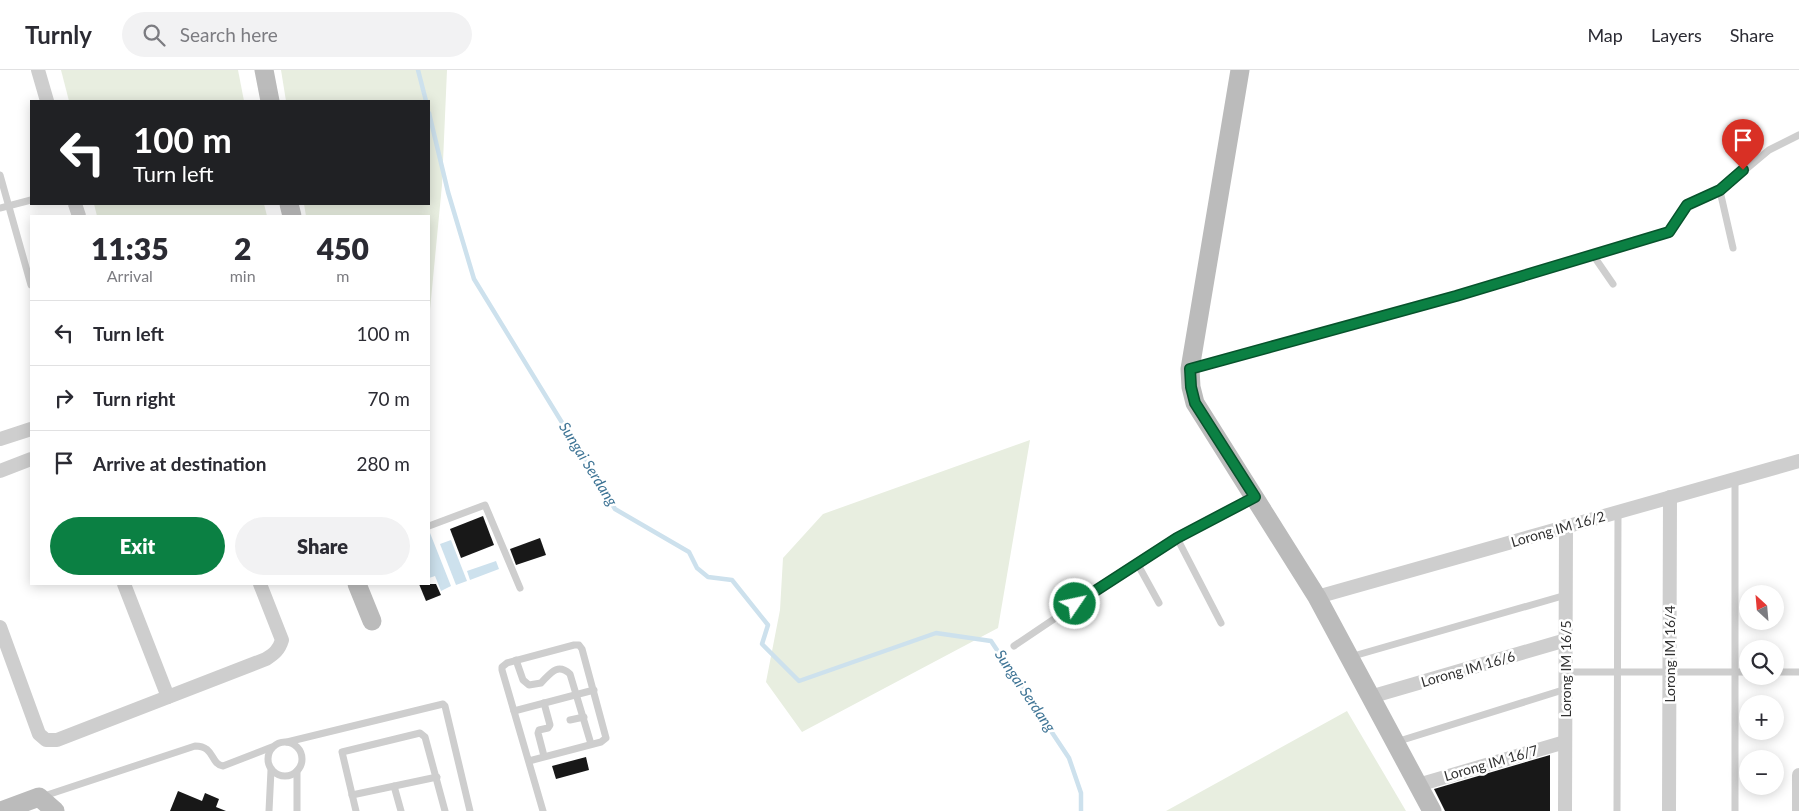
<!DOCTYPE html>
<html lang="en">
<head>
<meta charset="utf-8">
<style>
  :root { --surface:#fff; --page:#f2f2f3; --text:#2b2b33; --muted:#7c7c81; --line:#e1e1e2; --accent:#0b8043 }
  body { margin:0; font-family:Lato,sans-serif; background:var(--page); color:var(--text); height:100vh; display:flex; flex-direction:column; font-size:19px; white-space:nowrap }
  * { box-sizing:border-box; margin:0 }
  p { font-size:16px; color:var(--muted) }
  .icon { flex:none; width:28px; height:28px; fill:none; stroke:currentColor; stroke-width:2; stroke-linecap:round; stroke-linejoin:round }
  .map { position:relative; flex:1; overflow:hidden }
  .sheet { position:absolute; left:30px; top:145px; width:400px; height:370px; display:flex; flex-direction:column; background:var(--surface); border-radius:0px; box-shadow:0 2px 12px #0003 }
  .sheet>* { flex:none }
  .guide { position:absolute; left:30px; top:30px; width:400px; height:105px; border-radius:0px; box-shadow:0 2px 12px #0003; background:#202124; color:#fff; overflow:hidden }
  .needle { width:32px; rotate:334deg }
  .buttons { position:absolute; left:1739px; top:515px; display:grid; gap:10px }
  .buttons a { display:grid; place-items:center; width:45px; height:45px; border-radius:50%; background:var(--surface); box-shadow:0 2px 12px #0003; font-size:25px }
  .pin { position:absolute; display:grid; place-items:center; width:42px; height:42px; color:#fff; margin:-51px -21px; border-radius:50% 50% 50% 0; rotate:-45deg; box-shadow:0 0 5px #0007 }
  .pin .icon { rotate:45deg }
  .me { position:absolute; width:55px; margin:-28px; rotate:56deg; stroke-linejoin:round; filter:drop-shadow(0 0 4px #0008) }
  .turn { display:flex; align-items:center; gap:18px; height:105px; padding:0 20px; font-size:22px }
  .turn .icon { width:65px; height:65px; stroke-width:2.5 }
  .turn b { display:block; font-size:35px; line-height:42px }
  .eta { display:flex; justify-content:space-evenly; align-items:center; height:85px; text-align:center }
  .eta b { font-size:30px; font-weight:800; line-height:35px }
  .button { display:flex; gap:10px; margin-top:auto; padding:10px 20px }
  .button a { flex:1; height:58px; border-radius:30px; background:var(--accent); color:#fff; font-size:20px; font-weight:800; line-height:58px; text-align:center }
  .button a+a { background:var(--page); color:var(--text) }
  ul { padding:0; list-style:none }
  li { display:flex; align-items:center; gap:15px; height:65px; padding:0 20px; border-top:1px solid var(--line) }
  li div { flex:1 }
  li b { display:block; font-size:19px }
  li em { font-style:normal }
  header { display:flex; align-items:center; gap:30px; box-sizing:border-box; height:70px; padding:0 25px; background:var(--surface); border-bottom:1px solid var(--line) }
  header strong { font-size:24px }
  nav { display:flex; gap:28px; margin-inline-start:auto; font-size:18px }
  .search { width:350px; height:45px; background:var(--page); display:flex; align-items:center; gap:12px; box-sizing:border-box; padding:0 18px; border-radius:28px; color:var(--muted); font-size:19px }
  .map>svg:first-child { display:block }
  .green { fill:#e8eee0 }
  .water { fill:#cde1ed }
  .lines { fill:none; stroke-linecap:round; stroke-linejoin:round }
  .stream { stroke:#cde1ed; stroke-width:4.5 }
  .building { fill:#181818 }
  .lane { stroke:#cecece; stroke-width:7 }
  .street { stroke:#cecece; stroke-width:14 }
  .secondary { stroke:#bbb; stroke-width:19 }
  .route-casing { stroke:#07532c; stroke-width:12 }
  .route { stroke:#0b8043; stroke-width:9 }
  .labels { text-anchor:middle; stroke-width:5; stroke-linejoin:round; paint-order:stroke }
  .street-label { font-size:14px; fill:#313131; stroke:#fff }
  .water-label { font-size:15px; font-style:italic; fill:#3e7495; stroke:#fff }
</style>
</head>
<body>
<header>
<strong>Turnly</strong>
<div class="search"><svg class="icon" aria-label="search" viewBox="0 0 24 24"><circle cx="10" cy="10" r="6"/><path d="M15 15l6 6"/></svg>Search here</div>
<nav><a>Map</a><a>Layers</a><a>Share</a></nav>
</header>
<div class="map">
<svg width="1799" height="741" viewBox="0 0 1799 741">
  <rect width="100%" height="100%" fill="#fff"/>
  <g class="green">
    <polygon points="61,0 238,0 244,31 69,31"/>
    <polygon points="281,0 447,0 442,115 429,250 429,146 306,146 304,134 429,134 429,31 286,31"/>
    <polygon points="94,134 264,134 267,146 97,146"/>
    <polygon points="1030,370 998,558 802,662 766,612 780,540 783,488 823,444"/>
    <polygon points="1347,641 1406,741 1166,741"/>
  </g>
  <g class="water">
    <polygon points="430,463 451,516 441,521 435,506 429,508"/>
    <polygon points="451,470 467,511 456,515 440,474"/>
    <polygon points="496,491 499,499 470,510 467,501"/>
  </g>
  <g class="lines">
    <g class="stream">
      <polyline points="418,0 426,31"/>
      <polyline points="429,43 448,122 474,209 615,439 689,482 697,498 708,507 732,510 768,555 762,574 799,611 936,563 991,571 1069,688 1081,723 1081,741"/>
    </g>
  </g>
  <g class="building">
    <polygon points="483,446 494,475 461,488 450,459"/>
    <polygon points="540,468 546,485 516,495 510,479"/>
    <polygon points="419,514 436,514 441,525 426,531"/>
    <polygon points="1550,685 1550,741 1445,741 1434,719"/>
    <polygon points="586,687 589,700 556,709 552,696"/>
    <polygon points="178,721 202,731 205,723 219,729 216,737 226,741 170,741"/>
  </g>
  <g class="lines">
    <g class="lane">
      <polyline points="0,105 31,215"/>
      <polyline points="1720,121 1733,178"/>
      <polyline points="0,138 31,130"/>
      <polyline points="1593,185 1613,214"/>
      <polyline points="1193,299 1439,231 1669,162 1687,135 1720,121 1769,80 1799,65"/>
      <polyline points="429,456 485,435 520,518"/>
      <polyline points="1177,468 1221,553"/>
      <polyline points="1137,493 1159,533"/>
      <polyline points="1014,576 1137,493 1177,468 1253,428"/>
      <polyline points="1350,587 1566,525"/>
      <path d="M516,590L523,610L529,615L541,613C550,604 557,592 570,604L591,674"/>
      <polyline points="1566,602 1748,602"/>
      <polyline points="1775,602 1799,602"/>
      <polyline points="544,633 550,655 548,658 539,660 538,663 544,686"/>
      <polyline points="514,641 594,620"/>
      <polyline points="570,650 584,647"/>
      <circle cx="285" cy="689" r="17"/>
      <polyline points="287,672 443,634 445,636 470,741"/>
      <polyline points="1396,672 1566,619"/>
      <polyline points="529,691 601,672 606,668 582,579 579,575 574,575 507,593 502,597 502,600 543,741"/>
      <polyline points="297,701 297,741"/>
      <polyline points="394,716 401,741"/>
      <polyline points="352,725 437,707"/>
      <path d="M41,727L195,676C215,676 210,694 223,696L272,677"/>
      <polyline points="269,741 271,700"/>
      <polyline points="356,741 342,682 420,663 425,667 445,741"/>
      <polyline points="1617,741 1618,442"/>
      <polyline points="1735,741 1735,409"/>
    </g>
    <g class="street">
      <polyline points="38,0 47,31"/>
      <polyline points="75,134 79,146"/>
      <polyline points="0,369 31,359"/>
      <polyline points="0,401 31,389"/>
      <polyline points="124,514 168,627"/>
      <polyline points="1317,527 1799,391"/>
      <path d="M0,557L39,664L46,670H57L266,589C274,584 279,580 282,570L260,514"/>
      <polyline points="1370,627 1566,570"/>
      <polyline points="1418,715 1565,672"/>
      <polyline points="1565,741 1566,456"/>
      <polyline points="1669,741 1670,427"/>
      <polyline points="1799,741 1799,705"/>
    </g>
    <g class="secondary">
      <polyline points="264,0 270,31"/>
      <polyline points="1240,0 1190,299 1191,317 1195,333 1317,527 1432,741"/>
      <polyline points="289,134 292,146"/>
      <polyline points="357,514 372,551"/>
      <polyline points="1,741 39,727 55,741"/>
    </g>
  </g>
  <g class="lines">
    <g class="route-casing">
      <polyline id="route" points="1075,534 1177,468 1255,427 1195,333 1191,317 1190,299 1456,226 1669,162 1687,135 1720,120 1743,100"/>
    </g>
    <use href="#route" class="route"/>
  </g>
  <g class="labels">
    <g class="street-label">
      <text transform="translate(1558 459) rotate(-16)" y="5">Lorong IM 16/2</text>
      <text transform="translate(1670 584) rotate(-90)" y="5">Lorong IM 16/4</text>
      <text transform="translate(1468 599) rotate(-16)" y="5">Lorong IM 16/6</text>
      <text transform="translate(1566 599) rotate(-90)" y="5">Lorong IM 16/5</text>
      <text transform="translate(1491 693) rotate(-16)" y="5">Lorong IM 16/7</text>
    </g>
    <g class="water-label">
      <text transform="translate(588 394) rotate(58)" y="5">Sungai Serdang</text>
      <text transform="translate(1025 621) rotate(56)" y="5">Sungai Serdang</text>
    </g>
  </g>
</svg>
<div class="buttons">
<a><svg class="needle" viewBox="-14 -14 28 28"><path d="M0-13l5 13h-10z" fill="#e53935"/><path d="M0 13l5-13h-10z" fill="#7c7c81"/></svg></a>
<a><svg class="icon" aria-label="search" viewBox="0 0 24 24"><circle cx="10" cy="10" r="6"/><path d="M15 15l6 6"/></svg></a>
<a>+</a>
<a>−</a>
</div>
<div class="pin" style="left:1743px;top:100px;background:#d93025"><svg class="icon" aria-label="arrive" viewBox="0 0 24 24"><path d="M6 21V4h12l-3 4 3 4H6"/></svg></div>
<svg class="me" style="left:1075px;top:534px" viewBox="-20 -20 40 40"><circle r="17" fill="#0b8043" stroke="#fff" stroke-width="3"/><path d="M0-11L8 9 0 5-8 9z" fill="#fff"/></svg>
<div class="guide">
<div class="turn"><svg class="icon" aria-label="left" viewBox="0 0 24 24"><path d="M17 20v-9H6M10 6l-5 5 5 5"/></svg><div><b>100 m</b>Turn left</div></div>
</div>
<section class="sheet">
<div class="eta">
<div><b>11:35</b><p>Arrival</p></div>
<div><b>2</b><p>min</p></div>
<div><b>450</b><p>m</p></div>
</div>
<ul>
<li><svg class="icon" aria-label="left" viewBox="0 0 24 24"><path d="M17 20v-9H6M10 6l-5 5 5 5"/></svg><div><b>Turn left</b></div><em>100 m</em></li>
<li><svg class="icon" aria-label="right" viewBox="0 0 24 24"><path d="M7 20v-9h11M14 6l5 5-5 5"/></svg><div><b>Turn right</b></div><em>70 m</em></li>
<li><svg class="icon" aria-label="arrive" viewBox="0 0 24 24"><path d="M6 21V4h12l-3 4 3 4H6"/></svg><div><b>Arrive at destination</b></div><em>280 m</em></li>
</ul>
<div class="button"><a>Exit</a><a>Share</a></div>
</section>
</div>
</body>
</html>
